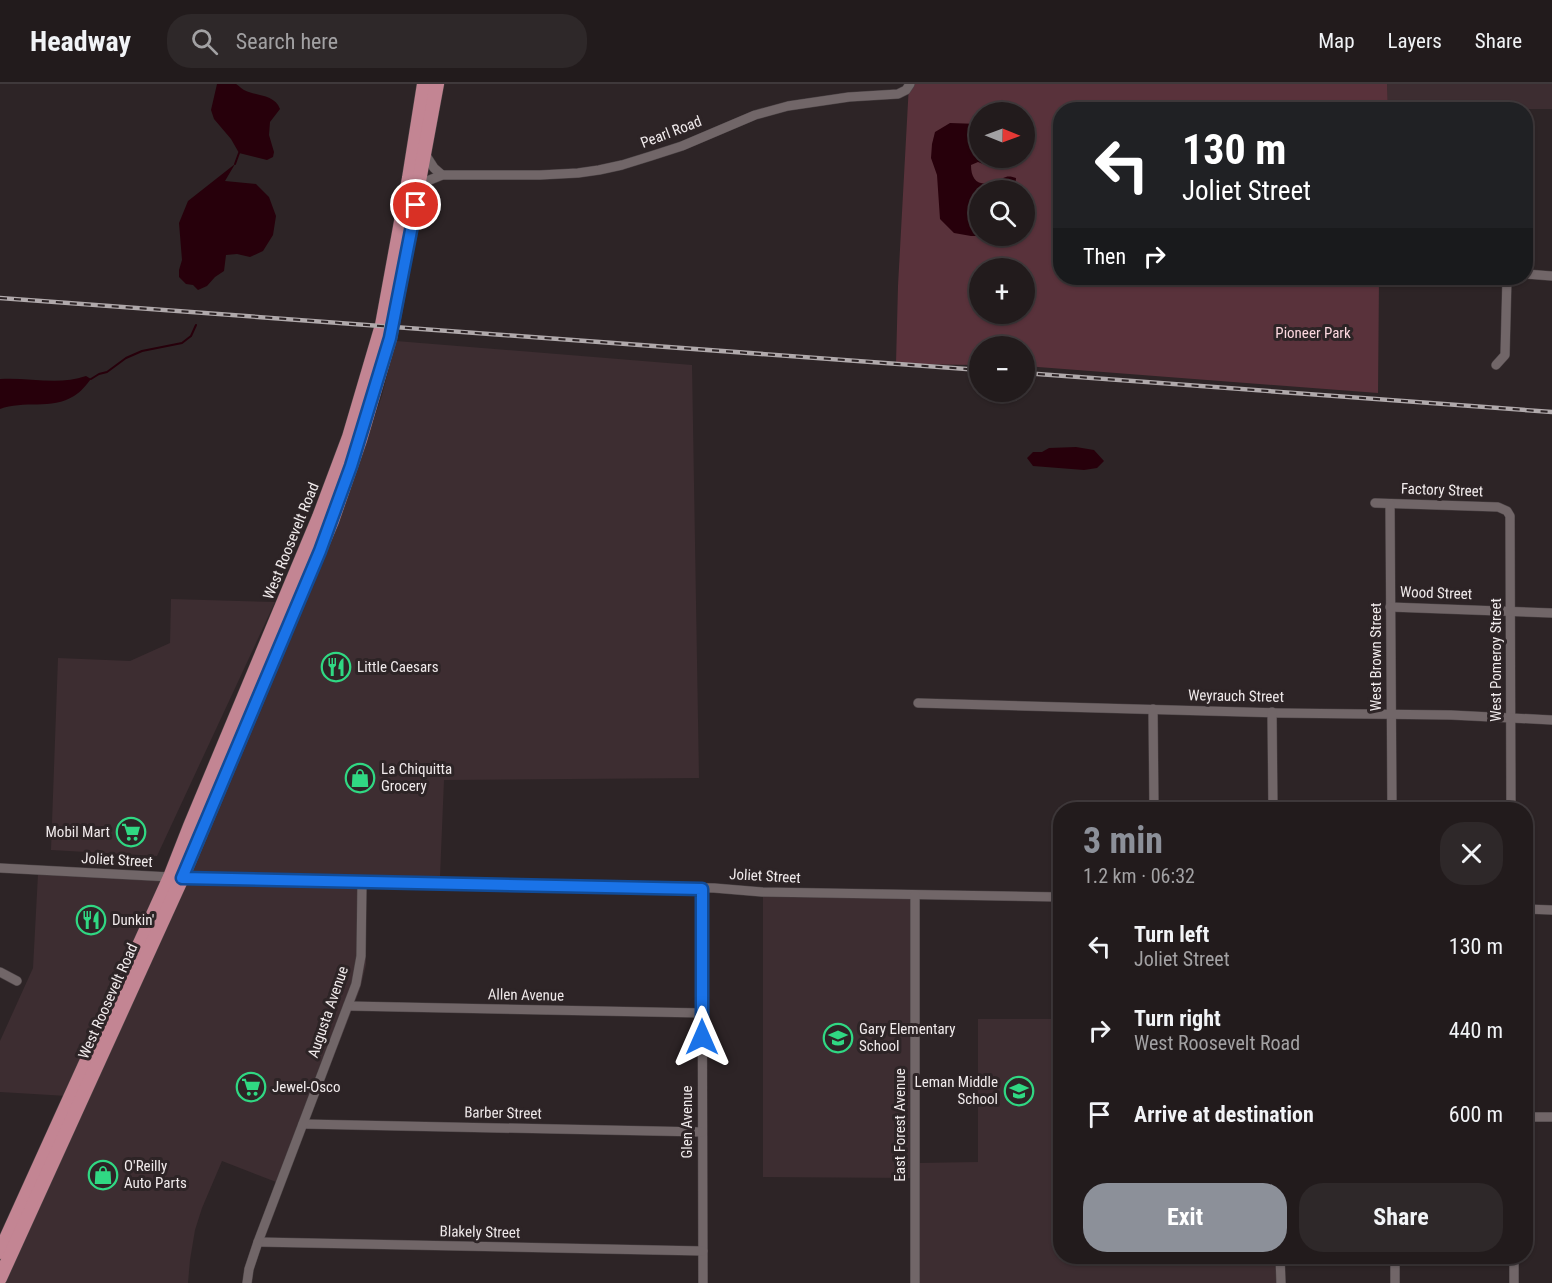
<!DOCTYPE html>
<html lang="en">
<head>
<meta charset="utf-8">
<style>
  :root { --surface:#221b1c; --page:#2e2829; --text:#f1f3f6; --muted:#a2a1a3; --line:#3f393b; --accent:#8c9099 }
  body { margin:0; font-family:"Roboto Condensed",sans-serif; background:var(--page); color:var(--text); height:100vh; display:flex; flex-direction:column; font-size:22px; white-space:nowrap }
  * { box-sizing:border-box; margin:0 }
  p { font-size:20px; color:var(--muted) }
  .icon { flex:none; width:33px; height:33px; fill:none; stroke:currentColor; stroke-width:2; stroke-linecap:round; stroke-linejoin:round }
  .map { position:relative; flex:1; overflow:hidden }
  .details { position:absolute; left:1053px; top:718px; width:480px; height:462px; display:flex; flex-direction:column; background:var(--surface); border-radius:24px; box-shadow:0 2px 4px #0004,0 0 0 2px var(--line) }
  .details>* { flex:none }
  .hud { position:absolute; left:1053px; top:18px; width:480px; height:183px; border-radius:24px; box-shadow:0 2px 4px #0004,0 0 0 2px var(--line); background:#202124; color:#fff; overflow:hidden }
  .needle { width:39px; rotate:91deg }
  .fabs { position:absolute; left:969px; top:18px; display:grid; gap:12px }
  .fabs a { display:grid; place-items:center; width:66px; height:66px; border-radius:50%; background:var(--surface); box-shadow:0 2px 4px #0004,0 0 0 2px var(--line); font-size:30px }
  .pin { position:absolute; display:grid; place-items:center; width:51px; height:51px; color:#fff; margin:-26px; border:3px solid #fff; border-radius:50%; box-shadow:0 2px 6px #0007 }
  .me { position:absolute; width:66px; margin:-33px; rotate:0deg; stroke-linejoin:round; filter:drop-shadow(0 0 4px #0008) }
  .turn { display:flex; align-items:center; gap:21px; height:126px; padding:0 30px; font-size:27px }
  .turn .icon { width:78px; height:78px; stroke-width:2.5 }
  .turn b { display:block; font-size:42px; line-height:51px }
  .then { display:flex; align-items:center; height:57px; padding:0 30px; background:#0003; gap:12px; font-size:22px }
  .round { display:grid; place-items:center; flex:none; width:63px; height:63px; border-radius:24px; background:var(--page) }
  .summary { display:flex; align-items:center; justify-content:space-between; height:102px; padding:0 30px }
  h1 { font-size:36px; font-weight:700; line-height:45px; color:var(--accent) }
  .primary-button { display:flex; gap:12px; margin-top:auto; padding:12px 30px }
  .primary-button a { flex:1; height:69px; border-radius:24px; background:var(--accent); color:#fff; font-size:24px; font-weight:700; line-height:69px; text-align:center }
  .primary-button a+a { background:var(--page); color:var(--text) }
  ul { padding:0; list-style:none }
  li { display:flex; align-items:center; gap:18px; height:84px; padding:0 30px }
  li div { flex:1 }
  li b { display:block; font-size:22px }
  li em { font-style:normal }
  header { display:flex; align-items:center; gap:36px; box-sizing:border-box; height:84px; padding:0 30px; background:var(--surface); border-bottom:2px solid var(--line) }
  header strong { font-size:28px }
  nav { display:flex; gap:33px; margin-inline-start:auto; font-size:21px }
  .search { width:420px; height:54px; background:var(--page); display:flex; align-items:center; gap:15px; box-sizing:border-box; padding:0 21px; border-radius:24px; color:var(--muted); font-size:22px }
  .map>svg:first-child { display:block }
  .built { fill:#3d2d31 }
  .green { fill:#59323b; fill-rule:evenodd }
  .water { fill:#27000b }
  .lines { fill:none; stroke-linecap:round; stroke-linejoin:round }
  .stream { stroke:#27000b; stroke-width:2 }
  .street-casing { stroke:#4a4244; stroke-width:10 }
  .primary-casing { stroke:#4a4244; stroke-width:15 }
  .street { stroke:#716668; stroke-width:9 }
  .primary { stroke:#c38593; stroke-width:14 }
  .rail-casing { stroke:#b0a9ab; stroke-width:4.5 }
  .rail { stroke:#2d2426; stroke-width:2; stroke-dasharray:7; stroke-linecap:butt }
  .route-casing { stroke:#114b97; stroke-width:15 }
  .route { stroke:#1a73e8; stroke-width:10 }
  .labels { text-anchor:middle; stroke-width:6; stroke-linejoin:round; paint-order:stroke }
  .street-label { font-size:15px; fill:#f0eaeb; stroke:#2d2426 }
  .park-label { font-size:15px; fill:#fcd7de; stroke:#2d2426 }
  .poi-label { font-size:15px; fill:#f0eaeb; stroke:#2d2426; text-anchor:start }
</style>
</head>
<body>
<header>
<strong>Headway</strong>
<div class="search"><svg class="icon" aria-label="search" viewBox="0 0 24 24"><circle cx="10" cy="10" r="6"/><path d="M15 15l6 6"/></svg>Search here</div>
<nav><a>Map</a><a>Layers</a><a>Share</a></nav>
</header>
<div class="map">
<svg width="1552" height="1199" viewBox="0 0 1552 1199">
  <rect width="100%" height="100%" fill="#2d2426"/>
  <g class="built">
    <polygon points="1387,0 1552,0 1552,25 1388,25"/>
    <polygon points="396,257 692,281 699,694 444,696 440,793 191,788 362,371 382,311"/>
    <polygon points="171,515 275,518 157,772 51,766 58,574 130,577 170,559"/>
    <polygon points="38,790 164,796 67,1012 0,1008 0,957 33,884"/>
    <polygon points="184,799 366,803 366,881 360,905 284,1101 222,1077 202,1124 195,1146 190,1176 188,1199 3,1199"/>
    <polygon points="763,813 913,814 912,1094 763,1093"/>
    <polygon points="978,935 1060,935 1060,1173 1277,1173 1277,1199 918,1199 918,1079 978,1078"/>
  </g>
  <path class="green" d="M909,0H1387L1388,25L1060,26V194H1379L1378,309L1025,282L1024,262H980L979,281L896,280L898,202ZM980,28H1024V74H980ZM980,106H1024V152H980ZM980,184H1024V230H980Z"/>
  <g class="water">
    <path d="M217,0C222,0 231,0 236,0C238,1 242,5 244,6C255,12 275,10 280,25L270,38L269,51L274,68L273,73L267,76L239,69L231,55L214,35L211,26Z"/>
    <path d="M950,39L979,40L980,74H997L991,83L978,78L971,81C971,95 977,102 992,99C997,98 1001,94 1006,93C1009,92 1013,93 1016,94L1015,106H980V152H986H971L954,149L940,135L937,91L931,74L932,60L935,48Z"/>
    <polygon points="235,80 225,97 256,100 269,113 276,132 273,151 263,167 250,173 237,170 226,171 224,187 215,193 207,202 198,206 193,201 186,200 179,193 179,186 182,176 179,139 188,117"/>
    <path d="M86,292L91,295C86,301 81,308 74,312C52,326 23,316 0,325V295C29,293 58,302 86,292Z"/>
    <polygon points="1076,363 1094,366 1104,377 1097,384 1084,386 1033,382 1027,374 1033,368 1042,368 1049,364"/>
  </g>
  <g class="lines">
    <g class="stream">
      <polyline points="235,80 239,69"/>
      <polyline points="91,295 99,290 107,288 126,274 142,267 182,259 191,252 196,241"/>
    </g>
    <g class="street-casing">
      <g id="street">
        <polyline points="1388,26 1388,22"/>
        <polyline points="425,70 434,84 442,91"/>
        <polyline points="420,100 442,91 540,91 578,89 599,86 622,81 651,72 682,62 755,31 788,22 849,13 898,10 906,6 910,0"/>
        <polyline points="1526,190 1552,192"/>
        <polyline points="1496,281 1505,271 1507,194"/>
        <polyline points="1375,419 1498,423 1507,427 1510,432 1511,726"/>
        <polyline points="1390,420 1392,726"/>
        <polyline points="1390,523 1552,529"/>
        <polyline points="918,619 1278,629 1451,631 1552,636"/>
        <polyline points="1153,625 1154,726"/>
        <polyline points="1272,628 1273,726"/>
        <polyline points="0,784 170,793 714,804 762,808 1060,813"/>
        <polyline points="702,805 703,1199"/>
        <polyline points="915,811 915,1199"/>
        <polyline points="1526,825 1552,826"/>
        <polyline points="0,888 17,897"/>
        <polyline points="348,922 702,929"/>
        <polyline points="1526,1033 1552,1033"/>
        <polyline points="303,1040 702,1048"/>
        <polyline points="258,1158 703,1167"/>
        <polyline points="1280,1173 1281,1199"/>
        <polyline points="1395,1173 1395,1199"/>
        <polyline points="1514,1173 1514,1199"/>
        <polyline points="247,1199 249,1185 258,1158 356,900 361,872 362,798"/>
      </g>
    </g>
    <g class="primary-casing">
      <g id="primary">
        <polyline points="0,1168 170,793 190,742 319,433 349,353 382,241 409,94 424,0"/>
        <polyline points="0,1194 182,794 332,437 360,356 390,254 437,0"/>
      </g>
    </g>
    <use href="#street" class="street"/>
    <use href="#primary" class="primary"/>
    <g class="rail-casing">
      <g id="rail">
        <polyline points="0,214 980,286"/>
        <polyline points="1024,289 1552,328"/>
      </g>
    </g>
    <use href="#rail" class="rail"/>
  </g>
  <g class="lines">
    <g class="route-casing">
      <polyline id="route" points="416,121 390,254 351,382 320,467 182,794 702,805 702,953"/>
    </g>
    <use href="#route" class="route"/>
  </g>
  <defs>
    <g id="restaurant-ring" transform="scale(1.5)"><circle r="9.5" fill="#2d2426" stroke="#30d883" stroke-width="1.5"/><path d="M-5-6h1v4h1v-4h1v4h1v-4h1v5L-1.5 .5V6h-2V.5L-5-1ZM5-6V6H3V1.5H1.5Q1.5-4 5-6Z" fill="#30d883"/></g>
    <g id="shop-ring" transform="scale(1.5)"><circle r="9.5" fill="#2d2426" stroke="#30d883" stroke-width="1.5"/><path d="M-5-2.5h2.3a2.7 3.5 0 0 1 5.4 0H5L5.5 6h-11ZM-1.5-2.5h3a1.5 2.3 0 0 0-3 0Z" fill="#30d883"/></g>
    <g id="supermarket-ring" transform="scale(1.5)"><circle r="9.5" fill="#2d2426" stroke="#30d883" stroke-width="1.5"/><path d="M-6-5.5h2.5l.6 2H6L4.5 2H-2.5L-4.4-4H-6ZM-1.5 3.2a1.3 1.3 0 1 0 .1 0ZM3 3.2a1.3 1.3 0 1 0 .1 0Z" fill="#30d883"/></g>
    <g id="school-ring" transform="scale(1.5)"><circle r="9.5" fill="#2d2426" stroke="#30d883" stroke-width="1.5"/><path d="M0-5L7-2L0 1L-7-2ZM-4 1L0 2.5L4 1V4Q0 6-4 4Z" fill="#30d883"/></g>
  </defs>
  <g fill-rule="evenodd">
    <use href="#restaurant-ring" x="336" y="583"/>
    <use href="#shop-ring" x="360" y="694"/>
    <use href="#supermarket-ring" x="131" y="748"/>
    <use href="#restaurant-ring" x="91" y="836"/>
    <use href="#school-ring" x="838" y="954"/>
    <use href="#supermarket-ring" x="251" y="1003"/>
    <use href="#school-ring" x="1019" y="1007"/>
    <use href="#shop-ring" x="103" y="1091"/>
  </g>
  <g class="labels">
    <g class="street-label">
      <text transform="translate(671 48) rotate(-21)" y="5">Pearl Road</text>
      <text transform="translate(1442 406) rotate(2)" y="5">Factory Street</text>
      <text transform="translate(291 457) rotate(-68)" y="5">West Roosevelt Road</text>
      <text transform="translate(1436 509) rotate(2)" y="5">Wood Street</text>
      <text transform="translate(1376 573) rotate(-90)" y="5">West Brown Street</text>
      <text transform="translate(1496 576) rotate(-90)" y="5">West Pomeroy Street</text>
      <text transform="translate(1236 612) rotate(1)" y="5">Weyrauch Street</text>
      <text transform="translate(117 776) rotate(3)" y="5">Joliet Street</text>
      <text transform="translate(765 792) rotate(3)" y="5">Joliet Street</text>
      <text transform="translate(526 911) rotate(1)" y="5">Allen Avenue</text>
      <text transform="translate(108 917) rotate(-66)" y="5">West Roosevelt Road</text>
      <text transform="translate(328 928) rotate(-71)" y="5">Augusta Avenue</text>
      <text transform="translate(503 1029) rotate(1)" y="5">Barber Street</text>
      <text transform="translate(687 1038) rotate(-90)" y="5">Glen Avenue</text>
      <text transform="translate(900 1041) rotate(-90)" y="5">East Forest Avenue</text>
      <text transform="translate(480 1148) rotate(1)" y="5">Blakely Street</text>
    </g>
    <g class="park-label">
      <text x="1313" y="254">Pioneer Park</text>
    </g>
    <g class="poi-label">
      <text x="357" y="588">Little Caesars</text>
      <text x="381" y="690">La Chiquitta<tspan x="381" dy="17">Grocery</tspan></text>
      <text x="110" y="753" text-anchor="end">Mobil Mart</text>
      <text x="112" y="841">Dunkin'</text>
      <text x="859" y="950">Gary Elementary<tspan x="859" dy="17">School</tspan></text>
      <text x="998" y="1003" text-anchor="end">Leman Middle<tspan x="998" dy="17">School</tspan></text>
      <text x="272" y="1008">Jewel-Osco</text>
      <text x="124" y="1087">O'Reilly<tspan x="124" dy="17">Auto Parts</tspan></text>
    </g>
  </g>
</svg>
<div class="fabs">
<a><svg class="needle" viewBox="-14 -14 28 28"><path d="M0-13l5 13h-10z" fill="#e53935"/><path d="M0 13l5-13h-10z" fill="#a2a1a3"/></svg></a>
<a><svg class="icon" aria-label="search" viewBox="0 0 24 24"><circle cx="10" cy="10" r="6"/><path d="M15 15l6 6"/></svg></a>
<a>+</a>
<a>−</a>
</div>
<div class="pin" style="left:416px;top:121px;background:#d93025"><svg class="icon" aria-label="arrive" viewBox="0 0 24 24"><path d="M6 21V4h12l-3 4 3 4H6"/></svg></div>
<svg class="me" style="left:702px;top:953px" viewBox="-20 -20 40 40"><path d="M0-17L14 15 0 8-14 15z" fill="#1a73e8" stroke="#fff" stroke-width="4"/></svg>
<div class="hud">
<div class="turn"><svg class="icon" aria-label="left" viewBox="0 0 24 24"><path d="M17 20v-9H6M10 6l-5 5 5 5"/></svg><div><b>130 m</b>Joliet Street</div></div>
<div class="then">Then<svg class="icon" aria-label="right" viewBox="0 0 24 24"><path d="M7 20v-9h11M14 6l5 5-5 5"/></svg></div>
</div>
<section class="details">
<div class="summary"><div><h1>3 min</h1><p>1.2 km · 06:32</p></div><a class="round"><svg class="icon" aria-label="close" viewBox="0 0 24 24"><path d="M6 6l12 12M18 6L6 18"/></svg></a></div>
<ul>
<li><svg class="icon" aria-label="left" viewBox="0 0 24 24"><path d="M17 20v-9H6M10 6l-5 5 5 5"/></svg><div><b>Turn left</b><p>Joliet Street</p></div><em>130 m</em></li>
<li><svg class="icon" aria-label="right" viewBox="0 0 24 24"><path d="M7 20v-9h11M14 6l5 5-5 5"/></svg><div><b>Turn right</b><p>West Roosevelt Road</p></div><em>440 m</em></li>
<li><svg class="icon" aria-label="arrive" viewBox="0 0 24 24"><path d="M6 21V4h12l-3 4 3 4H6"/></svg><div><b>Arrive at destination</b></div><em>600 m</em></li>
</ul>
<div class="primary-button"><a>Exit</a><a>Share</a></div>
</section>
</div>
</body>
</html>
